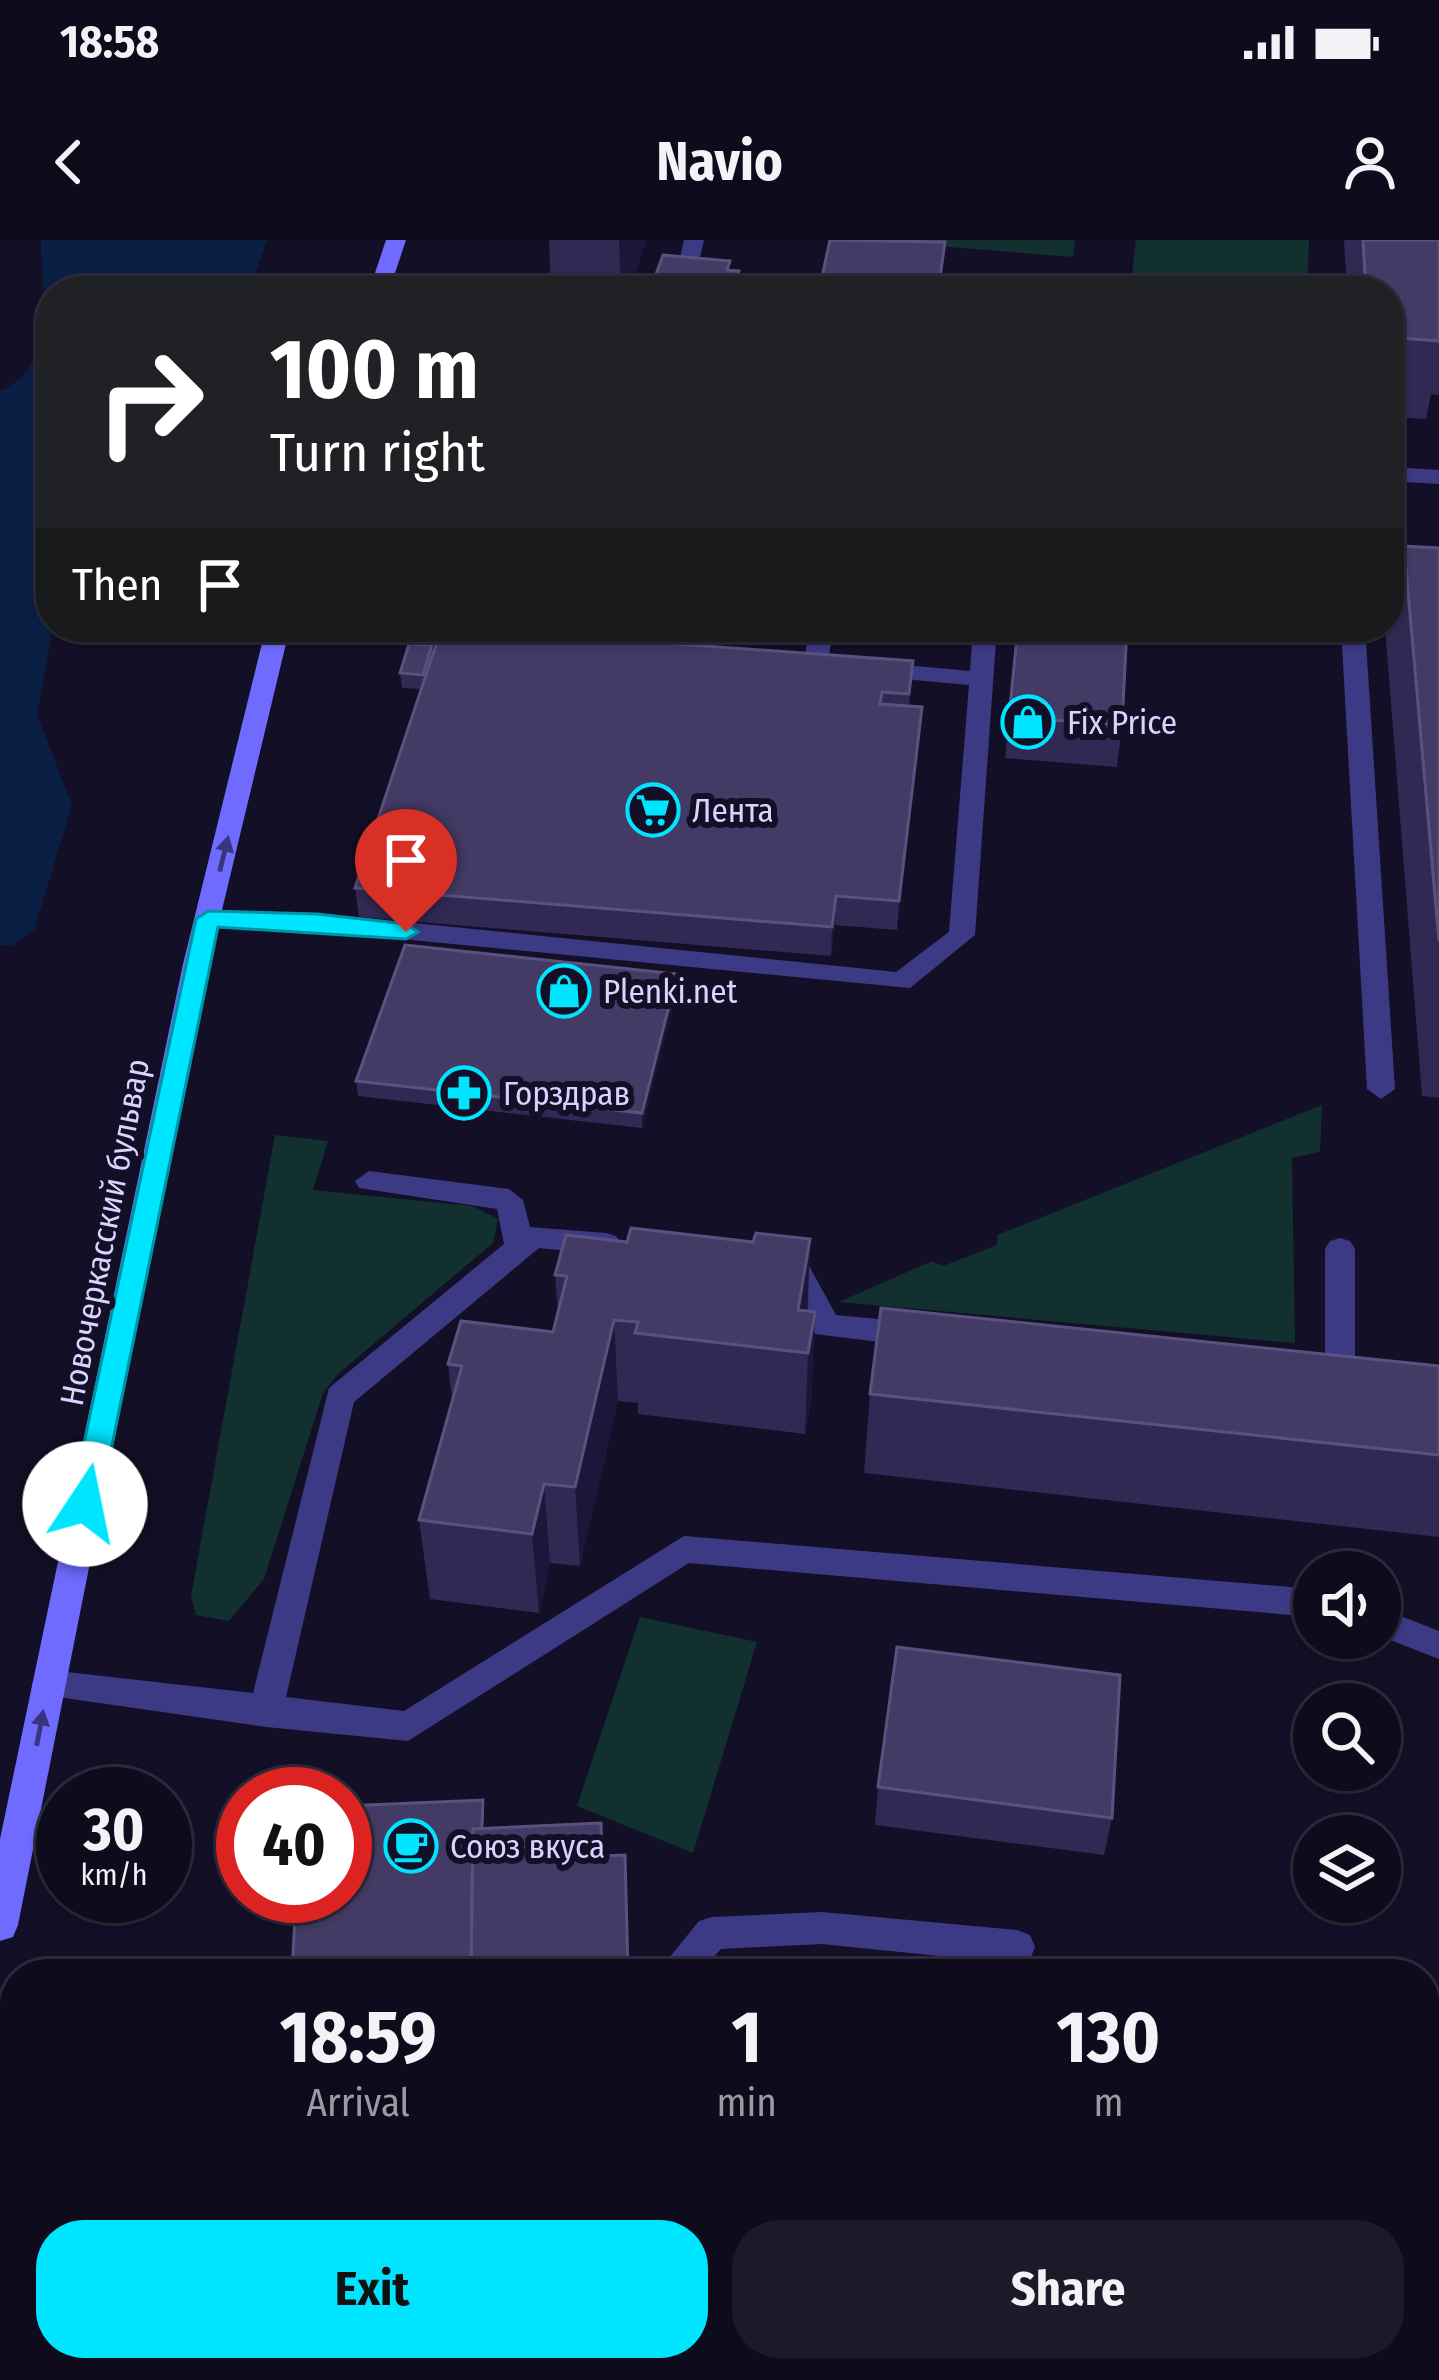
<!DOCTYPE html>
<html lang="en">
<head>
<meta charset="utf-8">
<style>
  :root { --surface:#0e0b1c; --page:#1c1929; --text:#f1f3f6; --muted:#9b9ba3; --line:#2e2b3b; --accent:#00e5ff }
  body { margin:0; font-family:"Fira Sans Condensed",sans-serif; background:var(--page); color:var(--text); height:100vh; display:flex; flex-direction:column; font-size:45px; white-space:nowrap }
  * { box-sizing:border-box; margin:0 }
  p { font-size:39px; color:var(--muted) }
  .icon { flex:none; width:66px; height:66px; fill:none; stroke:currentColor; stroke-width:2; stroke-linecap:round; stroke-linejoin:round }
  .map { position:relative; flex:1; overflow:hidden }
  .side { position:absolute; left:0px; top:1719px; width:1440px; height:423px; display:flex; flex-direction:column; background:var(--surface); border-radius:48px 48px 0 0; box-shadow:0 3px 9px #0004,0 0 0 3px var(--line) }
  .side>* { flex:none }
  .banner { position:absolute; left:36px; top:36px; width:1368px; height:366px; border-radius:48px; box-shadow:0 3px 9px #0004,0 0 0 3px var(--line); background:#202124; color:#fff; overflow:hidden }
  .controls { position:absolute; left:1293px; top:1311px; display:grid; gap:24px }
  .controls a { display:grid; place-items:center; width:108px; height:108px; border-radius:50%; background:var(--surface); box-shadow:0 3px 9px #0004,0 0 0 3px var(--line); font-size:60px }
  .speed { position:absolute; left:36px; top:1527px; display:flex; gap:24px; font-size:60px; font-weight:700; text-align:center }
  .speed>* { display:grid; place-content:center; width:156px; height:156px; border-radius:50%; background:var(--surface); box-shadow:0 3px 9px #0004,0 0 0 3px var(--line); line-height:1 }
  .speed small { font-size:30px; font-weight:400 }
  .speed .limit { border:18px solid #d22; background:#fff; color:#111 }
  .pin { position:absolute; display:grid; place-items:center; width:102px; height:102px; color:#fff; margin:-123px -51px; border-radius:50% 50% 50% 0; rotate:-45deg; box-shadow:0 0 12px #0007 }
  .pin .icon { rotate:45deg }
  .me { position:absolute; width:132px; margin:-66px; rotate:11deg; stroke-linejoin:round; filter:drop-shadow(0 0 9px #0008) }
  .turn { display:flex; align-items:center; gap:42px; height:252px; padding:0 36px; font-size:54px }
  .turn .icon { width:156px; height:156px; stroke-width:2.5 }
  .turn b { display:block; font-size:84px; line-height:102px }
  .then { display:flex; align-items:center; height:114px; padding:0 36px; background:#0003; gap:24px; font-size:45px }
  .eta { display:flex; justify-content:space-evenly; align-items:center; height:204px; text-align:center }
  .eta b { font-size:72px; font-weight:700; line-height:84px }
  .button { display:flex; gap:24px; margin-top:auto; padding:24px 36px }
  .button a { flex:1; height:138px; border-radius:48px; background:var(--accent); color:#111; font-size:48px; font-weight:700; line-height:138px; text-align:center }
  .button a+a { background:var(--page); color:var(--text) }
  .status { display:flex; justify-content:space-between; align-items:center; height:84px; padding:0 60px; background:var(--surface); direction:ltr }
  .status svg { height:33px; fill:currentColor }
  header { display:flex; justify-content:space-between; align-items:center; height:156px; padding:0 36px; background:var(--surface); font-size:54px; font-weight:700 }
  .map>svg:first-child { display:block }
  .green { fill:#12302f }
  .water { fill:#0a1f44 }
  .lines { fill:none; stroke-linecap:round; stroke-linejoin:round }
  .lane { fill:#3d3a85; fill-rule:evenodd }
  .secondary { fill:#6f6bff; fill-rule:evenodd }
  .wall { fill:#312854 }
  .shaded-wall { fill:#1d163a }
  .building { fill:#433a66; stroke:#5a527e; stroke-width:3 }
  .oneway { fill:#38347d }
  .route { fill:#00e5ff; stroke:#0095a6; stroke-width:3 }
  .labels { text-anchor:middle; stroke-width:12; stroke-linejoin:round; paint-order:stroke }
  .poi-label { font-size:33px; fill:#d9d4ff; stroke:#130f26; text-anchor:start }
  .street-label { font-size:33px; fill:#d9d4ff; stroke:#130f26 }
</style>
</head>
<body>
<div class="status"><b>18:58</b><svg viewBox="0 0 49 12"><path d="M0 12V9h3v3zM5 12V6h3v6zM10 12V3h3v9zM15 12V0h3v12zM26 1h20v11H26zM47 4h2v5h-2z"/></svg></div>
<header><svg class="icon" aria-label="back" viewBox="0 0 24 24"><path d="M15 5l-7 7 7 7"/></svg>Navio<svg class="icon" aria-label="person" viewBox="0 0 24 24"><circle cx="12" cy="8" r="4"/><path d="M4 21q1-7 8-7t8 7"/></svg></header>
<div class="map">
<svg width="1439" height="2140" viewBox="0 0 1439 2140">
  <rect width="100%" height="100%" fill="#130f26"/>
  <g class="green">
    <polygon points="861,0 1075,0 1073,17"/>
    <polygon points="1136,0 1309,0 1307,51 1131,43"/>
    <polygon points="1322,865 1320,912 1292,918 1295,1103 839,1062 932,1021 943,1026 997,1005 997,995"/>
    <polygon points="275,895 328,901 313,950 472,966 498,979 493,1003 338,1134 323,1153 264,1339 229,1381 196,1375 191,1356"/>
    <polygon points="640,1377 757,1402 693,1613 577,1566"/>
    <polygon points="1024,2127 1162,2127 1161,2140 1024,2140"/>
  </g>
  <path class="water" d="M41,0H267L248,51H51L53,387L37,475L72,565L34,690L13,705L0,706V151C58,128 42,50 41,0Z"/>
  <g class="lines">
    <g class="lane">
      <polygon points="684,0 704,0 692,51 672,51"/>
      <polygon points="1389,227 1439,230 1439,244 1389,241"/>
      <polygon points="360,387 485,390 489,395 477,402 372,394"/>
      <polygon points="810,387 834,387 827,425 815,432 803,425"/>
      <polygon points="973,387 997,387 975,695 910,748 317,691 208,688 195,679 208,670 317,673 896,732 949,692 969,445 871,436 859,429 871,422 970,431"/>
      <polygon points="1341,387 1365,387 1395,849 1381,859 1367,849"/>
      <polygon points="369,931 509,949 523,960 530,987 606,993 616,996 621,1004 616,1012 606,1015 539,1008 354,1162 286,1457 404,1471 684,1296 1314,1349 1314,1377 689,1323 408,1501 266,1487 37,1454 32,1444 37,1434 49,1430 253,1453 329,1148 504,1004 497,969 359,948 355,941"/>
      <polygon points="1340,998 1350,1001 1355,1009 1355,1134 1351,1142 1329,1142 1325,1134 1325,1009 1330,1001"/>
      <polygon points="785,1009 802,1013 836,1075 920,1083 931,1087 935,1095 931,1103 920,1107 815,1094 782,1030 770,1020 775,1012"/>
      <polygon points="1380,1368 1439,1391 1439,1419 1380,1396"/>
      <polygon points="822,1672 1017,1690 1030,1695 1035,1707 1030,1719 1017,1724 822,1704 721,1709 698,1734 656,1734 699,1681 712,1677"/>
    </g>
    <g class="secondary">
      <polygon points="386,0 406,0 389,51 369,51"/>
      <polygon points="266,387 290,387 209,724 18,1685 13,1697 0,1701 0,1599 183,724"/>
    </g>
  </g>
  <g class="wall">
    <polygon points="549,0 646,0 629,51 551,51"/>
    <polygon points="1344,0 1439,0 1439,155 1431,154 1426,179 1389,177 1389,51 1347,51"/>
    <polygon points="943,29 940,51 820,51 820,46"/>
    <polygon points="1404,306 1439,308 1439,858 1422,856 1385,387 1389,387 1389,371"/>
    <polygon points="715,387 787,387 786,393"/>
    <polygon points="871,387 969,387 968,395"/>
    <polygon points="1018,387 1122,485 1117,527 1005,518"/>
    <polygon points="432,405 433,414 913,421 909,466 922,467 897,690 835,685 831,716 359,677 355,648 421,449 402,448 400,433"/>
    <polygon points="677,749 642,888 358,856 356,841"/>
    <polygon points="810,999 808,1071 812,1154 805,1194 638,1174 638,1163 618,1161 580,1326 550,1323 539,1373 430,1359 419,1280 452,1160 448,1124 553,1092 558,1072 555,1035 627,1002 753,1002"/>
    <polygon points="1439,1126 1439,1297 864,1233 870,1154"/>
    <polygon points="878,1547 1112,1578 1104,1615 875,1585"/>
    <polygon points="268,2127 763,2127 764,2140 267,2140"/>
    <polygon points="1370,2127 1425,2127 1439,2140 1363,2140"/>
  </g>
  <g class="shaded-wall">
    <polygon points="619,0 646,0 629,51 621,51"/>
    <polygon points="922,467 920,496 897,690 899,661"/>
    <polygon points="836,656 835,685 831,716 832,687"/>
    <polygon points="677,734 677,749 642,888 642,873"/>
    <polygon points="810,999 807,1081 798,1070"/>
    <polygon points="815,1072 812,1154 805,1194 808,1113"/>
    <polygon points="614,1080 618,1161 580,1326 575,1247"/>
    <polygon points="544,1244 550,1323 539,1373 532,1294"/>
    <polygon points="625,1615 629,1688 630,1734 628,1734"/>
  </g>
  <g class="building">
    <polygon points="830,0 945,2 938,51 820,46"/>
    <polygon points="1363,0 1439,0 1439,101 1399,98 1400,115 1389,114 1389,51 1366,51"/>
    <polygon points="663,15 730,21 727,30 739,31 736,42 748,43 746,51 650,51"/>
    <polygon points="980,46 1050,51 979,51"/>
    <polygon points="1404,306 1439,308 1439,701"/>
    <polygon points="442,387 913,421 909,454 882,452 880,464 922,467 899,661 836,656 832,687 355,648"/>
    <polygon points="1018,387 1127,387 1122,485 1009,477"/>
    <polygon points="409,404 432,405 423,435 400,433"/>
    <polygon points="405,705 677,734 642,873 356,841"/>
    <polygon points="631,988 753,1002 756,993 810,999 798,1070 815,1072 808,1113 635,1093 638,1082 614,1080 575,1247 544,1244 532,1294 419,1280 462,1126 448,1124 461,1081 553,1092 567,1036 555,1035 566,995 627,1002"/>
    <polygon points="881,1068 1439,1126 1439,1215 870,1154"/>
    <polygon points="897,1407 1120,1435 1112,1578 878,1547"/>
    <polygon points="483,1560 482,1588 473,1589 471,1734 292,1734 296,1656 345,1656 345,1566"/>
    <polygon points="601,1583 602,1616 625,1615 628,1734 471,1734 473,1589"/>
    <polygon points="1425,1911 1439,1913 1439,2140 1383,2140 1382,2127 1425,2127"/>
    <polygon points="268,2127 472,2127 475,2140 267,2140"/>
    <polygon points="600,2127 763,2127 764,2140 600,2140"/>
  </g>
  <defs><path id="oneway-solid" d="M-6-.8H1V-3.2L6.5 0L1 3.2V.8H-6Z" transform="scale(3)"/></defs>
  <g class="oneway">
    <use href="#oneway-solid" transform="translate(224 614) rotate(-76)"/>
    <use href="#oneway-solid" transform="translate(40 1488) rotate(-79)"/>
  </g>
  <polygon class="route" points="208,671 317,674 406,684 418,692 406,699 218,687 100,1264 95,1273 75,1273 71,1264 196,679"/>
  <defs>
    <g id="shop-ring" transform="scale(2.7)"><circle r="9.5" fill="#130f26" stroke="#00e5ff" stroke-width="1.5"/><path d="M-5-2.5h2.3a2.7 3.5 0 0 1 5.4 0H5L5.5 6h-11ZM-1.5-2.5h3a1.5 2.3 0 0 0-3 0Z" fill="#00e5ff"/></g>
    <g id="supermarket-ring" transform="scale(2.7)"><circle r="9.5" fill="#130f26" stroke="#00e5ff" stroke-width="1.5"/><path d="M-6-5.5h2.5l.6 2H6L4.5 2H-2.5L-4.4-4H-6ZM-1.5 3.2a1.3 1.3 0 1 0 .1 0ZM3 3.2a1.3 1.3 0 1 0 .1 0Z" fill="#00e5ff"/></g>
    <g id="pharmacy-ring" transform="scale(2.7)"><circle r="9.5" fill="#130f26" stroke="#00e5ff" stroke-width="1.5"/><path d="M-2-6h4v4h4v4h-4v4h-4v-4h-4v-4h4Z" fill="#00e5ff"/></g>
    <g id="cafe-ring" transform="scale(2.7)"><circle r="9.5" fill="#130f26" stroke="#00e5ff" stroke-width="1.5"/><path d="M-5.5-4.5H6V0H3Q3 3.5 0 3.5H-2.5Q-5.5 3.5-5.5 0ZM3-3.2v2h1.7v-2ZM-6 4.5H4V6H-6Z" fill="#00e5ff"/></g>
  </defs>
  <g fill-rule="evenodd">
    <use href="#shop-ring" x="1028" y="482"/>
    <use href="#supermarket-ring" x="653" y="570"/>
    <use href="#shop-ring" x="564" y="751"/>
    <use href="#pharmacy-ring" x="464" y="853"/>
    <use href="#cafe-ring" x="411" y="1606"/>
  </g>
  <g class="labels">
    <g class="poi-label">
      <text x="1067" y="494">Fix Price</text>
      <text x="692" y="582">Лента</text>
      <text x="603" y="763">Plenki.net</text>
      <text x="503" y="865">Горздрав</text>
      <text x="450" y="1618">Союз вкуса</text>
    </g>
    <g class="street-label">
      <text transform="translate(104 992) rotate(-79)" y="12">Новочеркасский бульвар</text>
    </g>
  </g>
</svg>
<div class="controls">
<a><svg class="icon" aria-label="sound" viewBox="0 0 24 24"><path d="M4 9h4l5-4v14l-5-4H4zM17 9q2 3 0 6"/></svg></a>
<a><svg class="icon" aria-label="search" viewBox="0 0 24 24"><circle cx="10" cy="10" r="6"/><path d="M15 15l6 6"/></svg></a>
<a><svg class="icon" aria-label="layers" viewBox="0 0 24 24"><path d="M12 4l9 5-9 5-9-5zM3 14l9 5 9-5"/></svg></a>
</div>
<div class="speed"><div>30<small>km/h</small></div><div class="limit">40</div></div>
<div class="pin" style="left:406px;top:692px;background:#d93025"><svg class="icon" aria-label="arrive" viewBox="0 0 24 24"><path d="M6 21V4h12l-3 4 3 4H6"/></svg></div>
<svg class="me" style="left:85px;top:1264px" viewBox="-20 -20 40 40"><circle r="19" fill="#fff"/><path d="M0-13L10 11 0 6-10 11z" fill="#00e5ff"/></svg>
<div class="banner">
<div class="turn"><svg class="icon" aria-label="right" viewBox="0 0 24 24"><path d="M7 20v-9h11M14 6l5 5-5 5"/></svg><div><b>100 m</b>Turn right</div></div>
<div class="then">Then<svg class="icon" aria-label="arrive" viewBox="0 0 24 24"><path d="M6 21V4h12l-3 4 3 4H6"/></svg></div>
</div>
<section class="side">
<div class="eta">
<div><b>18:59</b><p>Arrival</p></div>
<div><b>1</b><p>min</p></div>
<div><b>130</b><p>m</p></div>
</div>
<div class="button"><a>Exit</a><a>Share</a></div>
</section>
</div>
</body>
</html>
